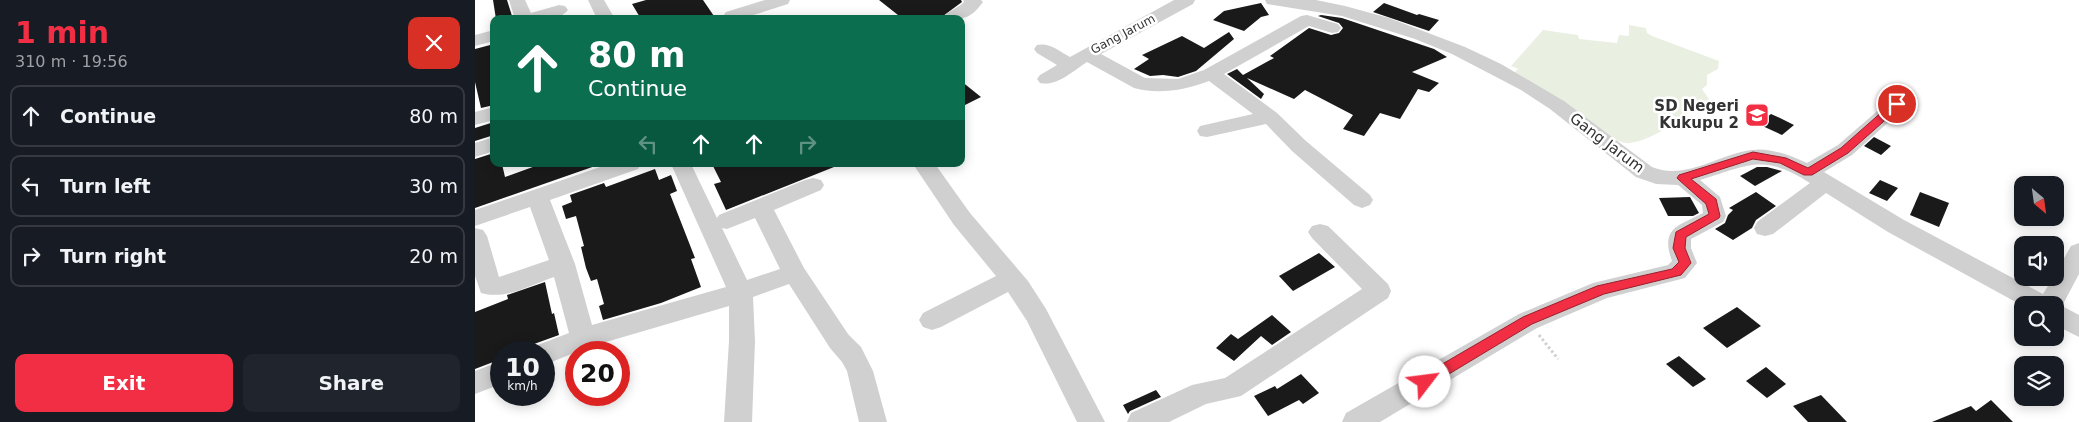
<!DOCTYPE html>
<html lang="en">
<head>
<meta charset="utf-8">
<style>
  :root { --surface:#171b24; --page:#20242c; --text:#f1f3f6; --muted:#9ea1a6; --line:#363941; --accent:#f12e43 }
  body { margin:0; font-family:"DejaVu Sans",sans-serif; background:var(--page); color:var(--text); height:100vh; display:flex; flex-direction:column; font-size:19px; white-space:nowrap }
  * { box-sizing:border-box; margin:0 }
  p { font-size:16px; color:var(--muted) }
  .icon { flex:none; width:28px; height:28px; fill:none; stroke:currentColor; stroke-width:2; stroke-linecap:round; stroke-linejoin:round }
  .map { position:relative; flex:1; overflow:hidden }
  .details { display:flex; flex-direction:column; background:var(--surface); width:475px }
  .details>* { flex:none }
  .hud { position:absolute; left:15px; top:15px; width:475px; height:152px; border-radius:10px; box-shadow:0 2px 12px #0003; background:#0b6e4f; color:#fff; overflow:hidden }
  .needle { width:32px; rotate:151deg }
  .buttons { position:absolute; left:1539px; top:176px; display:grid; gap:10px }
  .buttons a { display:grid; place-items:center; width:50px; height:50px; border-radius:10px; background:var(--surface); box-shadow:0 2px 12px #0003; font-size:25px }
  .speed { position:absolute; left:15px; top:341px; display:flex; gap:10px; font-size:25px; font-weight:700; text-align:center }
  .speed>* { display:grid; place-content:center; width:65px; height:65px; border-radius:50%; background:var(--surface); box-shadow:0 2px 12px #0003; line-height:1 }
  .speed small { font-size:12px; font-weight:400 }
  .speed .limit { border:8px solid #d22; background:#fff; color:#111 }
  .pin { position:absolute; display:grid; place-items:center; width:42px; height:42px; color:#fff; margin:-21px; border:2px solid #fff; border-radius:50%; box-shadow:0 1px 5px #0007 }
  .me { position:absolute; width:55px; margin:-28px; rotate:60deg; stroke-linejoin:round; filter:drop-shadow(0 0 4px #0008) }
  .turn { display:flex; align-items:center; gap:18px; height:105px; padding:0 15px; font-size:22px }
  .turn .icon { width:65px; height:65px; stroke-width:2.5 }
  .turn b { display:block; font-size:35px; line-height:42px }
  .lanes { display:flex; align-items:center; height:48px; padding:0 15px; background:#0003; justify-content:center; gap:25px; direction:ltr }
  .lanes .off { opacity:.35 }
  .round { display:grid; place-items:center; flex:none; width:52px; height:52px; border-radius:10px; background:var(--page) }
  .summary { display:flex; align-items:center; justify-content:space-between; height:85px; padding:0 15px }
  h1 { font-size:30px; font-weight:700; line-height:38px; color:var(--accent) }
  .cta { display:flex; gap:10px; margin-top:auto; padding:10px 15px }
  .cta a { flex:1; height:58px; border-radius:10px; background:var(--accent); color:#fff; font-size:20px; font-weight:700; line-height:58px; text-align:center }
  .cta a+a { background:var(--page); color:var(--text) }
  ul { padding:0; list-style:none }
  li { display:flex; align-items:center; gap:15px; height:62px; margin:0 10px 8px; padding:0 5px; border:2px solid var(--line); border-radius:10px }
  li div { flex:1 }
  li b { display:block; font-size:19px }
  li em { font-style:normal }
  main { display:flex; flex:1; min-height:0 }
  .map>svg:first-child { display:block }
  .green { fill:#e9f0e1 }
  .building { fill:#1a1a1a }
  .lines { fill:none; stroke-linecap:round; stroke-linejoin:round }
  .path { stroke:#d0d0d0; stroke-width:3; stroke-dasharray:2.5 2.5; stroke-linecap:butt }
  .minor { fill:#d0d0d0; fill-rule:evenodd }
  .route { fill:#f12e43; stroke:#9d1e2c }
  .labels { text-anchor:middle; stroke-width:5; stroke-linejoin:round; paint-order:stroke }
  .far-street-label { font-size:12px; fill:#333; stroke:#fff }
  .poi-label { font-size:15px; font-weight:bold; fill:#333; stroke:#fff; text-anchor:end }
  .street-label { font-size:15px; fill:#333; stroke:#fff }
</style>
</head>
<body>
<main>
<section class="details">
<div class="summary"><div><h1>1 min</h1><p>310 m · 19:56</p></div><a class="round" style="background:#d93025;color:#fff"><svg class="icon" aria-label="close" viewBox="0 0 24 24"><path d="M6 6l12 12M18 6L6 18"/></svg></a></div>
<ul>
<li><svg class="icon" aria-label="ahead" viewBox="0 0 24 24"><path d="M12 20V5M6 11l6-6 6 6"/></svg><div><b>Continue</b></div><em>80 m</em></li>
<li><svg class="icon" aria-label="left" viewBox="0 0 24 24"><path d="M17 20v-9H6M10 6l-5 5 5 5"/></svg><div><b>Turn left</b></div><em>30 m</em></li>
<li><svg class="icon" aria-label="right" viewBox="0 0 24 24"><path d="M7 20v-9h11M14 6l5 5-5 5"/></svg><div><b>Turn right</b></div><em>20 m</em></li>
</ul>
<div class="cta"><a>Exit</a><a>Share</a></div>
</section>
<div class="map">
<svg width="1604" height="422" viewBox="0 0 1604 422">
  <rect width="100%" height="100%" fill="#fff"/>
  <path class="green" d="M1154,25L1171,28L1172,33L1177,36L1244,61L1243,69L1232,75V85L1227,89L1234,99C1214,112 1179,141 1155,143C1149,144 1142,140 1137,138L1039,73L1043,69L1036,66L1068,30L1103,35L1104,39L1142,43L1144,35L1154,36Z"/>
  <g class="building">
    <polygon points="18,0 32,0 37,16 21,19"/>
    <polygon points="171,0 228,0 241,19 166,19 157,4"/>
    <polygon points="404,0 486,0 487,2 464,19 428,19"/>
    <polygon points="786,3 794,15 786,17 769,31 738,20 749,11"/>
    <polygon points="909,3 942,15 944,14 964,20 954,31 898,12"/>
    <polygon points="846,15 867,18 959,49 972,57 937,72 964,83 954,92 943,89 925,119 905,113 889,136 868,129 878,115 830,90 819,99 772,78 789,94 786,99 752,74 762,69 768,75 799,58 795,56 834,28 856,35 864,33 868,28 864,23 843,16"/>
    <polygon points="754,32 759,39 721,71 703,77 688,75 675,76 659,69 674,59 667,55 707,36 729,48"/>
    <polygon points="19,44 19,105 6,108 0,82 0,49"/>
    <polygon points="486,81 506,97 486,107"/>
    <polygon points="1296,114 1305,118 1319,125 1307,135 1283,124"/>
    <polygon points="19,122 19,135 0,141 0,128"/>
    <polygon points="1399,137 1416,146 1406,155 1389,146"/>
    <polygon points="19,153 19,164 27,164 30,177 66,164 123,164 123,165 0,208 0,159"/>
    <polygon points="237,164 364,164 364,165 251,210 239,184 246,182"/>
    <polygon points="1282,167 1292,167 1307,171 1280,186 1265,176"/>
    <polygon points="180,169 184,180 196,175 202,191 195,194 220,258 216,259 226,287 186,303 128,320 124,306 129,304 122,279 116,281 111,268 106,247 109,246 101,216 91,219 87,206 97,202 95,195 129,183 131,187"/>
    <polygon points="1405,180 1423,188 1412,201 1394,193"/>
    <polygon points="1281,192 1301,206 1281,220 1277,228 1258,240 1240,229 1250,223 1253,215 1258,210 1254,208"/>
    <polygon points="1445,192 1474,203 1464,227 1435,215"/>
    <polygon points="1215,197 1224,213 1218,216 1193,216 1184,198"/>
    <polygon points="844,253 860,267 818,291 804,276"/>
    <polygon points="70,282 77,314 79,313 84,335 59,344 55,352 26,352 26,359 0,369 0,312 33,299 32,295"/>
    <polygon points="1262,307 1286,326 1252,348 1228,328"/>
    <polygon points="797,315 816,332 797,345 786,336 759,361 741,348 756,334 763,339"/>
    <polygon points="1204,356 1231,379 1218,387 1191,364"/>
    <polygon points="1291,367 1311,384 1292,398 1271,381"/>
    <polygon points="826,374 844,393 828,404 824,400 793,416 779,396 800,386 802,389"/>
    <polygon points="681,390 686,397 655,411 653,414 648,405"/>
    <polygon points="1346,395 1372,422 1333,422 1318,406"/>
    <polygon points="1516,400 1538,422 1457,422 1496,406 1501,411"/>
  </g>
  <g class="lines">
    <polyline class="path" points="1064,335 1083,359"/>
    <g class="minor">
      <path d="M34,0H50L56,13L84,5L90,6L93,10C83,23 55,19 40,19Z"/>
      <polygon points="113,0 129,0 140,19 122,19"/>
      <polygon points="290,0 315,0 313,4 266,19 250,19 248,16 251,12"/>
      <path d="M488,0H506L508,2C494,21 487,19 466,19C472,11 482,9 489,2Z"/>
      <path d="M699,0H720L718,4L626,54L670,78L703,79L729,70L826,16L832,15L863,24L866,28L863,32L857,33L834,26L749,74L802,113L831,141L895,195L898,200L895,205L887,208L879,205L817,151L791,124L732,137L725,136L722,131L725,126L778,114L734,81C709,90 685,95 659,88L612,62C599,70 582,87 565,83L562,79L565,75L582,65L562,53L559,49L562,45C574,42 584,51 595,57Z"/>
      <path d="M790,0H841L870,6L914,18L990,47L1026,64L1089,101L1177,167C1210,181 1244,154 1277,150C1295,147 1316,156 1332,163L1363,145L1415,100L1422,98L1429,100L1432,104L1429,108L1377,155L1349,172L1429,220L1568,294L1578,278H1580V274L1596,246L1604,243V274L1587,306L1604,315V337L1580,325V305L1548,306L1413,232L1351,193L1298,234L1290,236L1282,234L1279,228L1282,222L1335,183C1288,153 1274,165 1225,180L1245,197L1251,216L1248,222L1216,239V248L1222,263L1210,278L1132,298L1062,328L905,422H867L871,413L1044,314L1118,283L1193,265L1197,261C1185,228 1203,226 1228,213L1227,205L1203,185L1181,184L1161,177L1075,109L1046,90L977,54L940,39L867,16L792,4Z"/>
      <polygon points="19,30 19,41 0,46 0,35"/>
      <polygon points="19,107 19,120 0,125 0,112"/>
      <polygon points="19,137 19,151 0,157 0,143"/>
      <path d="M134,164H166L163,169L75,200L100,264L117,325L251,287L196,164H216L242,218L244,215L330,180L338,178L346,180L349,185L346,190L299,210L329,268L373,334L386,347L398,371L412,422H384L372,371L367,362L355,348L314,284L278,297L280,341L277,422H249L254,341V306L114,347L69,365V352H57L60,346L94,333L79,277C56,285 31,300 6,293L0,276V228L8,230L12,236L24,277L74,260L55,207L0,226V210ZM280,218L305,269L272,280L247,228L252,229Z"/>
      <polygon points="438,164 460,164 495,213 553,281 571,309 630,422 602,422 552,321 533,292 466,327 457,330 448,327 444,320 448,313 521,276 479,225"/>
      <polygon points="845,224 853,226 913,284 916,291 913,298 766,396 731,404 694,422 652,422 656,413 717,385 750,378 887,289 837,238 833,232 837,226"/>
      <polygon points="26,361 26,384 0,394 0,371"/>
    </g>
  </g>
  <polygon class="route" points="1422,101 1426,104 1425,107 1373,153 1337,175 1329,175 1305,163 1278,159 1216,179 1241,199 1245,216 1244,218 1211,237 1210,248 1216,263 1206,275 1129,294 1057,324 954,386 950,387 945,386 943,382 945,377 1048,317 1122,286 1197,269 1204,262 1198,248 1201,232 1234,214 1231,204 1204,180 1202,178 1204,175 1278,152 1311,158 1333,168 1366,148 1418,102"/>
  <defs>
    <g id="school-square" transform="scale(1.25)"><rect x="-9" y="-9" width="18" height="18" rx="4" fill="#f12e43" stroke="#fff"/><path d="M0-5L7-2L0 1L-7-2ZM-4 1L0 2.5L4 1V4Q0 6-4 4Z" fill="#fff"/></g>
  </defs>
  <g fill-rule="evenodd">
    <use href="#school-square" x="1282" y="115"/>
  </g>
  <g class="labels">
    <g class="far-street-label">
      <text transform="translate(648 34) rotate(-28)" y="4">Gang Jarum</text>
    </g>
    <g class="poi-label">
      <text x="1264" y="111">SD Negeri<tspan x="1264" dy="17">Kukupu 2</tspan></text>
    </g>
    <g class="street-label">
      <text transform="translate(1132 143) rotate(37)" y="5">Gang Jarum</text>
    </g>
  </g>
</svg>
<div class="buttons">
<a><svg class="needle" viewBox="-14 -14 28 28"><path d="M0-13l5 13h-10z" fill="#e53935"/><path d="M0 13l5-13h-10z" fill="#9ea1a6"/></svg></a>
<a><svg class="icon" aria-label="sound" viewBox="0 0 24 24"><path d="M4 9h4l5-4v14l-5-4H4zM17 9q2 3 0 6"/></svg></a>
<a><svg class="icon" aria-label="search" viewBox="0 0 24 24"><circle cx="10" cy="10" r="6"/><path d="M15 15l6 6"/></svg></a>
<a><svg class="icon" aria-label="layers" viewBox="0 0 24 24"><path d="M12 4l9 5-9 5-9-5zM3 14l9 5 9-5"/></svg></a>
</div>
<div class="speed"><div>10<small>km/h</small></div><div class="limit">20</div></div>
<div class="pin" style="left:1422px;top:104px;background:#d93025"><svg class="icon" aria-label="arrive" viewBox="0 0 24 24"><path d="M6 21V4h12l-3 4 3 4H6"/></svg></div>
<svg class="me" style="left:950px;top:382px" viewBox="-20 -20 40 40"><circle r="19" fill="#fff"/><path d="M0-13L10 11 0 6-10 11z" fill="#f12e43"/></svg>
<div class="hud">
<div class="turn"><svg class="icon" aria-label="ahead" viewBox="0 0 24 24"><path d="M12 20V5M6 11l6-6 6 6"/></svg><div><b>80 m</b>Continue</div></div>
<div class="lanes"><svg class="icon off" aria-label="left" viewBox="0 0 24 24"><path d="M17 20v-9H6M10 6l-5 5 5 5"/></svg><svg class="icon" aria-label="ahead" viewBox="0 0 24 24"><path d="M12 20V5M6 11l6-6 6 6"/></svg><svg class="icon" aria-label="ahead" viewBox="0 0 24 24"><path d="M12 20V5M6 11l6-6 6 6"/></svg><svg class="icon off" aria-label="right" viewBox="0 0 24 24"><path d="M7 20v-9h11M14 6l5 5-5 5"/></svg></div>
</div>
</div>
</main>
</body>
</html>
